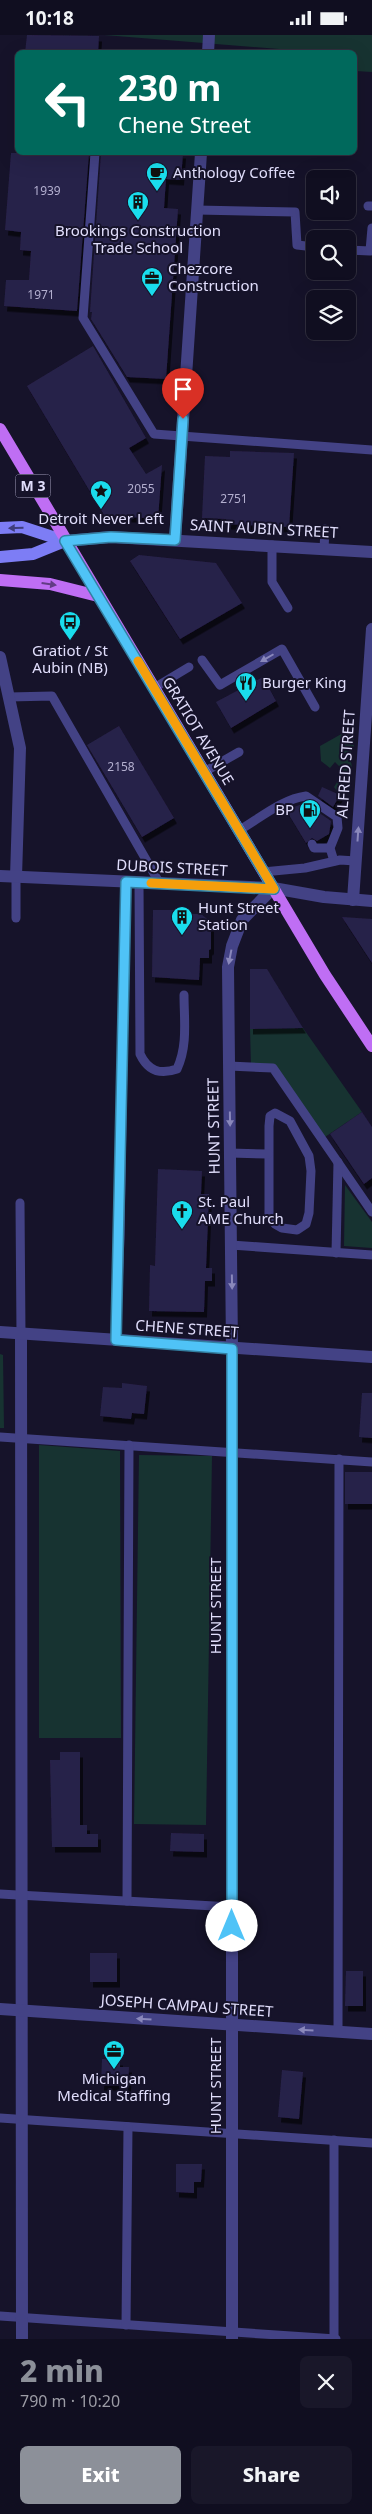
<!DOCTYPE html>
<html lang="en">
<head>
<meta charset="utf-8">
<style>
  :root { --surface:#100e20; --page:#191729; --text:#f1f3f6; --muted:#9c9ca5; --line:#302e3e; --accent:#8c9099 }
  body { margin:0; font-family:"Noto Sans",sans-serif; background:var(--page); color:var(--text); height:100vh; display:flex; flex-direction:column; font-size:19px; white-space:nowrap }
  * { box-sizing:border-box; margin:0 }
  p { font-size:16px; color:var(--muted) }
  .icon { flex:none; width:28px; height:28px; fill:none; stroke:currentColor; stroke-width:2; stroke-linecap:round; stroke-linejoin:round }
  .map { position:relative; height:2304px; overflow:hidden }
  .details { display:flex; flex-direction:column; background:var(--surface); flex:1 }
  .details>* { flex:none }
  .banner { position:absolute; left:15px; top:15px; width:342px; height:105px; border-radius:8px; box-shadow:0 5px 20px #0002,0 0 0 1px var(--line); background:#00695c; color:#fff; overflow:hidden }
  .buttons { position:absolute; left:306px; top:135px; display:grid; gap:10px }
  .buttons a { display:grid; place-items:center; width:50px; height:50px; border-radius:8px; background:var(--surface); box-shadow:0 5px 20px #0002,0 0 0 1px var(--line); font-size:25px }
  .pin { position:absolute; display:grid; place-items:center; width:42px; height:42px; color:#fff; margin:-51px -21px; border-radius:50% 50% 50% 0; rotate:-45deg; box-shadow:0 0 5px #0007 }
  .pin .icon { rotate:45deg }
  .me { position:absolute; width:55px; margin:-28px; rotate:0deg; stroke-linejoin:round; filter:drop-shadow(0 0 4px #0008) }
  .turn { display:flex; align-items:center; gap:18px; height:105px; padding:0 20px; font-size:22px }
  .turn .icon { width:65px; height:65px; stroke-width:2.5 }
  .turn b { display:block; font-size:35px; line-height:42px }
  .round { display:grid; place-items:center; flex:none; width:52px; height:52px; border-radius:8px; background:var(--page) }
  .overview { display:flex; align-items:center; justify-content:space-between; height:85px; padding:0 20px }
  h1 { font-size:30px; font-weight:800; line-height:38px; color:var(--accent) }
  .button { display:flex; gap:10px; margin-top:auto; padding:10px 20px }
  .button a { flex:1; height:58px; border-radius:8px; background:var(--accent); color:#fff; font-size:20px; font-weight:800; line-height:58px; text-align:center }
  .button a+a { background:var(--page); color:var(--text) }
  .status { display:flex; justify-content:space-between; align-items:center; height:35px; padding:0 25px; background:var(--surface); direction:ltr }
  .status svg { height:14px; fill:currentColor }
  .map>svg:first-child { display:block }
  .green { fill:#173331 }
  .building { fill:#282149; filter:url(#shadow) }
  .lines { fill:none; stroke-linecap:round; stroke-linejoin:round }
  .service { stroke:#434285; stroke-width:9 }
  .minor { stroke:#434285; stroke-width:12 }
  .tertiary { stroke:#434285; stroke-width:12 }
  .secondary { stroke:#7d7df5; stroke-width:12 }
  .primary { stroke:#bf6ef4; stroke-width:12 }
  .oneway { fill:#3f3d7b }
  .oneway2 { fill:#623c85 }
  .oneway3 { fill:#8a88bb }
  .route-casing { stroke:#337fa1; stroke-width:12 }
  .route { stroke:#4fc3f7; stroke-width:9 }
  .slow { stroke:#f59e0b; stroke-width:9 }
  .labels { text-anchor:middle; stroke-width:4; stroke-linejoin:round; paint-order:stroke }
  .number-label { font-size:12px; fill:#b3afcf }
  .shield { fill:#16132a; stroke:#a4a1bd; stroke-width:1 }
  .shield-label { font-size:14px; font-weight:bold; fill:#e1defc }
  .poi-label { font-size:15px; fill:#e1defc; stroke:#16132a; text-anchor:start }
  .street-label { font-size:15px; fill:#e1defc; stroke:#16132a }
</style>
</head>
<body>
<div class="status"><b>10:18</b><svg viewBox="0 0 49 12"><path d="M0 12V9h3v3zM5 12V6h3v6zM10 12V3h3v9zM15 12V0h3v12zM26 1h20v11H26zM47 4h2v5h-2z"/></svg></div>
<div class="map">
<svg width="372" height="2304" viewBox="0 0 372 2304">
  <defs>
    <filter id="shadow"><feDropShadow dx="3" dy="5.5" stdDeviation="0" flood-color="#0009"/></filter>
  </defs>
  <rect width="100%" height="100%" fill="#16132a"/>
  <g class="green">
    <polygon points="104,0 372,0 372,37 355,36 355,18 317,17"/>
    <path d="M345,697H353L354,711L349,721C353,732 353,737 349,748C346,755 347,761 339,768L340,760L334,752L339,744L342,734L335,727L330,733L321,726L320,711Z"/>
    <polygon points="303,993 362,1077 322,1104 273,1033 251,1032 250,994"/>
    <polygon points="345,1150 372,1187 372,1213 344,1211"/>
    <polygon points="0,1319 3,1320 4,1393 0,1393"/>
    <polygon points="39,1410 120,1416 121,1703 39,1703"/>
    <polygon points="139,1420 212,1421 206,1790 134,1789"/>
  </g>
  <g class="building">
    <polygon points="27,0 99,1 98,18 25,18"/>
    <polygon points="11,118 89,118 77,276 4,271 6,245 29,245 31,216 20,215 21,197 5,195"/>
    <polygon points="101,118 183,118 181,145 166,144 164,173 178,174 166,344 127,342 91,284 92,277 90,277"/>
    <polygon points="93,311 146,403 129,413 146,439 162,430 158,484 104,480 27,351"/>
    <polygon points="230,416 294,418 289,492 226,489 226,484 202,483 205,421 230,422"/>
    <polygon points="139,520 216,528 242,568 180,604 130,526"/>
    <polygon points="263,642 276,666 231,693 216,667"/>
    <polygon points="119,691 174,783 142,802 87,710"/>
    <polygon points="322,752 340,760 333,772 318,761"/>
    <polygon points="305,768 310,777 312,773 331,786 329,799 317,806 312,803 306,808 286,775"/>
    <polygon points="153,875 176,875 176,879 201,879 211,887 211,914 209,915 209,923 200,923 199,945 152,942"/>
    <polygon points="342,882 372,884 372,928"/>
    <polygon points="250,934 267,934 303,993 250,994"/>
    <polygon points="362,1077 372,1092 372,1143 364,1149 330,1099"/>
    <polygon points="158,1134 202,1136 201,1159 209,1159 206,1233 212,1233 212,1246 205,1246 204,1277 149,1276 150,1230 155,1231"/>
    <polygon points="122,1348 147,1351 144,1379 132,1378 131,1384 100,1381 103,1352 122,1353"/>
    <polygon points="362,1358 372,1358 372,1403 359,1402"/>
    <rect x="345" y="1437" width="27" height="32"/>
    <polygon points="60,1717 80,1717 80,1790 87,1790 87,1799 98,1799 98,1812 52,1812 50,1725 60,1725"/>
    <polygon points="171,1798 204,1799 204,1817 170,1816"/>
    <rect x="90" y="1918" width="27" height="29"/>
    <polygon points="346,1936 363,1936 363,1971 345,1971"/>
    <polygon points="102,2024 120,2025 120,2032 129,2032 128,2051 101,2050"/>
    <polygon points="282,2035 303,2037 299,2084 278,2082"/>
    <polygon points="176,2129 202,2129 201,2147 194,2147 194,2158 176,2157"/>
  </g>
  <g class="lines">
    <g class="service">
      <polyline points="95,118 83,283 154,399 372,415"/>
      <polyline points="368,171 372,171"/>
      <polyline points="197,175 295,177 297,210 315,212"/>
      <polyline points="348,215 370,216 372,193"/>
      <polyline points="272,510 272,547 288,573"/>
      <polyline points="324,514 325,494"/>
      <polyline points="202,625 220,650 282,614 315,672"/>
      <polyline points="154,653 189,632"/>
      <polyline points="9,662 52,661 160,849"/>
      <polyline points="204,737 239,717"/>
      <path d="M238,796C259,784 282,764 306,761L337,782L338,793L330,813L334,826"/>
      <polyline points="312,809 314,813 330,813"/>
      <polyline points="263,837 305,833 340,825 356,826"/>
      <polyline points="16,842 16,883"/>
      <path d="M139,848L140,1019C148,1036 160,1040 177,1034C188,1011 184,984 184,960"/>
      <polyline points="229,1031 273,1033 372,1177"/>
      <polygon points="275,1078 290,1086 309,1121 311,1136 309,1178 306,1189 297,1195 282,1193 275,1189 269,1181 269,1091 270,1081"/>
      <polyline points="230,1118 268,1119"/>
      <polyline points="20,1168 21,1299"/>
      <polyline points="231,1210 372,1220"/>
      <polyline points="336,1218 338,1127"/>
      <polyline points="116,1305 120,1202 126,847"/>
      <polyline points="0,1402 372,1427"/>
      <polyline points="0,1859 232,1872"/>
      <polyline points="127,1866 129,1410"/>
      <polyline points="338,1997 339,1424"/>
      <polyline points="0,2083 372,2108"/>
      <polyline points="0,2281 336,2304"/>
      <polyline points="126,2290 128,2092"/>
      <polyline points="334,2304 334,2105"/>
    </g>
    <g class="minor">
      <polyline points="208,18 209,0"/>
      <polyline points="175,505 201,118"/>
      <polyline points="65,506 111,502 372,517"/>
      <polyline points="0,622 20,713 16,842"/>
      <polyline points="0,841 273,853 324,862 372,866"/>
      <polyline points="353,865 372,594"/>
      <polyline points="21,1299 22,2304"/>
      <polyline points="232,2304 232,1313 228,932 232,911 242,885 273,853"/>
    </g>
    <g class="tertiary">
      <polyline points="0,1297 372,1322"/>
      <polyline points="0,1974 372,1999"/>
    </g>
    <g class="secondary">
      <polyline points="0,493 22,492 65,506"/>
      <polyline points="0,522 33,519 65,506"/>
    </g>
    <g class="primary">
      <polyline points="0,394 325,940 372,1011"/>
      <polyline points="0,545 50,549 98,561"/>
    </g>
  </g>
  <defs><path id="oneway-solid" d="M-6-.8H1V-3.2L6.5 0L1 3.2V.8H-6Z" transform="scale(1.25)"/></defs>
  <use class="oneway" href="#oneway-solid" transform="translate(16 493) rotate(179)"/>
  <use class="oneway2" href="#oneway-solid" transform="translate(49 549) rotate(8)"/>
  <g class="oneway3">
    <use href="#oneway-solid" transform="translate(267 623) rotate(150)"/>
    <use href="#oneway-solid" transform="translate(358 799) rotate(-86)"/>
    <use href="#oneway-solid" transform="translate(230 922) rotate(101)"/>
    <use href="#oneway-solid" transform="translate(230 1084) rotate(89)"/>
    <use href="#oneway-solid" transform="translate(232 1247) rotate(89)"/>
    <use href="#oneway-solid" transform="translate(144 1984) rotate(-176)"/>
    <use href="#oneway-solid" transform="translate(306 1995) rotate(-176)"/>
  </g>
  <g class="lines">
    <g class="route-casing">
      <polyline id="route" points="183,384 175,505 111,502 65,506 274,854 126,847 116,1305 232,1314 232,1891"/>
    </g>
    <use href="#route" class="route"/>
    <polyline class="slow" points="138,626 274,854 151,848"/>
  </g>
  <defs>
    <g id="cafe-pin" transform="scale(1.125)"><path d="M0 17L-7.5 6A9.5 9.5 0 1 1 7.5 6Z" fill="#1added" stroke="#16132a"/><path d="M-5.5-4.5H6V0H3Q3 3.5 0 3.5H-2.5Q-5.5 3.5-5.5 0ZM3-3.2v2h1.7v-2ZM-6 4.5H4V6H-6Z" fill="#111"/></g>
    <g id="building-pin" transform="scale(1.125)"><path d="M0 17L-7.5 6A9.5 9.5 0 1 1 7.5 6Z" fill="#1added" stroke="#16132a"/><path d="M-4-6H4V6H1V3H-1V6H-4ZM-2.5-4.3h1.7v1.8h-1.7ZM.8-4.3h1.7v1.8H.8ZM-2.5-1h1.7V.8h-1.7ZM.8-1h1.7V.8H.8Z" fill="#111"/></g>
    <g id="office-pin" transform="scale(1.125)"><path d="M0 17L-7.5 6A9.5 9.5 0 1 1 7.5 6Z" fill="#1added" stroke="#16132a"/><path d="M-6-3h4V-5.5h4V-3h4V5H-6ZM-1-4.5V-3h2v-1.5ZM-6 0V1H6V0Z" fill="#111"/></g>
    <g id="sight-pin" transform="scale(1.125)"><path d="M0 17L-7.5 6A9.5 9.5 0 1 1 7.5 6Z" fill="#1added" stroke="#16132a"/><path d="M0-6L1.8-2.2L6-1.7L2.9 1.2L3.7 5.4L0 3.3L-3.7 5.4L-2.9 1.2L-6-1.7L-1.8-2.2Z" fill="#111"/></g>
    <g id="bus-pin" transform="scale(1.125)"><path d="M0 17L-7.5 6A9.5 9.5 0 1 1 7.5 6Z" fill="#1added" stroke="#16132a"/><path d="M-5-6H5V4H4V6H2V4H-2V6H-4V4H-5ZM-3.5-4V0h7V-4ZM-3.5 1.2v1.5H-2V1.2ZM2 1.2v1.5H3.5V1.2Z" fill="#111"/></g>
    <g id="restaurant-pin" transform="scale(1.125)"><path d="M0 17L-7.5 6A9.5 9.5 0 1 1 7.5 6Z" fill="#1added" stroke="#16132a"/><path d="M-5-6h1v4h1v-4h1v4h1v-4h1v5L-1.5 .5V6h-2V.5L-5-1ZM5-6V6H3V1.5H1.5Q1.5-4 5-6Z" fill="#111"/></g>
    <g id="fuel-pin" transform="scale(1.125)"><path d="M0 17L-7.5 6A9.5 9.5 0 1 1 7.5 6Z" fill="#1added" stroke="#16132a"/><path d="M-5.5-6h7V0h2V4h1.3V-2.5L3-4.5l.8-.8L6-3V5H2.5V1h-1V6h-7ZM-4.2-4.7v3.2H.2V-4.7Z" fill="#111"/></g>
    <g id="church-pin" transform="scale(1.125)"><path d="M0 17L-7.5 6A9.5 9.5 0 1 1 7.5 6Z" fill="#1added" stroke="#16132a"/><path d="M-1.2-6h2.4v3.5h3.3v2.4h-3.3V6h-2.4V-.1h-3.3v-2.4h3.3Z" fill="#111"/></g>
  </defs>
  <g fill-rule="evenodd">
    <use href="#cafe-pin" x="157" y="138"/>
    <use href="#building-pin" x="138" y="167"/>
    <use href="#office-pin" x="152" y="243"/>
    <use href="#sight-pin" x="101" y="456"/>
    <use href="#bus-pin" x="70" y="587"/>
    <use href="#restaurant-pin" x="246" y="648"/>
    <use href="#fuel-pin" x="310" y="775"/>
    <use href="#building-pin" x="182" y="882"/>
    <use href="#church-pin" x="182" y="1176"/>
    <use href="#office-pin" x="114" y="2016"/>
  </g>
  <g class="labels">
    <g class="number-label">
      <text x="47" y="160">1939</text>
      <text x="41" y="264">1971</text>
      <text x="141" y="458">2055</text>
      <text x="234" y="468">2751</text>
      <text x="121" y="736">2158</text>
    </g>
    <rect class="shield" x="15.5" y="439.5" width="35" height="23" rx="4"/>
    <g class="shield-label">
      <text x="33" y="456">M 3</text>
    </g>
    <g class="poi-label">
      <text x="173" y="143">Anthology Coffee</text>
      <text x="138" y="201" text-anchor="middle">Brookings Construction<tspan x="138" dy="17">Trade School</tspan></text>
      <text x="168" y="239">Chezcore<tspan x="168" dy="17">Construction</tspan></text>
      <text x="101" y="489" text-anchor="middle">Detroit Never Left</text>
      <text x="70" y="621" text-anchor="middle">Gratiot / St<tspan x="70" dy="17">Aubin (NB)</tspan></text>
      <text x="262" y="653">Burger King</text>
      <text x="294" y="780" text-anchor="end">BP</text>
      <text x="198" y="878">Hunt Street<tspan x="198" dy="17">Station</tspan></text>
      <text x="198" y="1172">St. Paul<tspan x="198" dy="17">AME Church</tspan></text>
      <text x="114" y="2049" text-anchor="middle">Michigan<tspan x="114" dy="17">Medical Staffing</tspan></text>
    </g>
    <g class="street-label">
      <text transform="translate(264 494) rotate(3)" y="5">SAINT AUBIN STREET</text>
      <text transform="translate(198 696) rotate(59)" y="5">GRATIOT AVENUE</text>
      <text transform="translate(346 729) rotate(-86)" y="5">ALFRED STREET</text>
      <text transform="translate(172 833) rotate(3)" y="5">DUBOIS STREET</text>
      <text transform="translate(214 1091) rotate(-91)" y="5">HUNT STREET</text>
      <text transform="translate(187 1294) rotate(4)" y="5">CHENE STREET</text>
      <text transform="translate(216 1571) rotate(-90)" y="5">HUNT STREET</text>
      <text transform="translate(187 1971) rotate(4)" y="5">JOSEPH CAMPAU STREET</text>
      <text transform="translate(216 2051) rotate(-90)" y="5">HUNT STREET</text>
    </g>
  </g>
</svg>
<div class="buttons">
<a><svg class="icon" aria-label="sound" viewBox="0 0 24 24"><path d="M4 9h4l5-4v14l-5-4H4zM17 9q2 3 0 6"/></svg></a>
<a><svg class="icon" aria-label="search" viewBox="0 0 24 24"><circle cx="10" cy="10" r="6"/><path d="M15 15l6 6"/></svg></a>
<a><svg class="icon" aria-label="layers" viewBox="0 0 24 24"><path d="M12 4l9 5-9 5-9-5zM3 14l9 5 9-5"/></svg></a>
</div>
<div class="pin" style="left:183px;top:384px;background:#d93025"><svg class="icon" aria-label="arrive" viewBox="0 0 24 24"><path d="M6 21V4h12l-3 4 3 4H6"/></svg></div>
<svg class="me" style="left:232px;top:1891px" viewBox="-20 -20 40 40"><circle r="19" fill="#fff"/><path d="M0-13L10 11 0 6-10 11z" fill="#4fc3f7"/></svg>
<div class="banner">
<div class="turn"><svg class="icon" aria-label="left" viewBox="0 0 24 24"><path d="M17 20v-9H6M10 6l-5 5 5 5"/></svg><div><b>230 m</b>Chene Street</div></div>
</div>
</div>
<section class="details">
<div class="overview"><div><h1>2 min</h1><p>790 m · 10:20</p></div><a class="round"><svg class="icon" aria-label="close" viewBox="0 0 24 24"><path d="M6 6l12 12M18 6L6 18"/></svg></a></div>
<div class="button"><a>Exit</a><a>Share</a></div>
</section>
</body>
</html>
